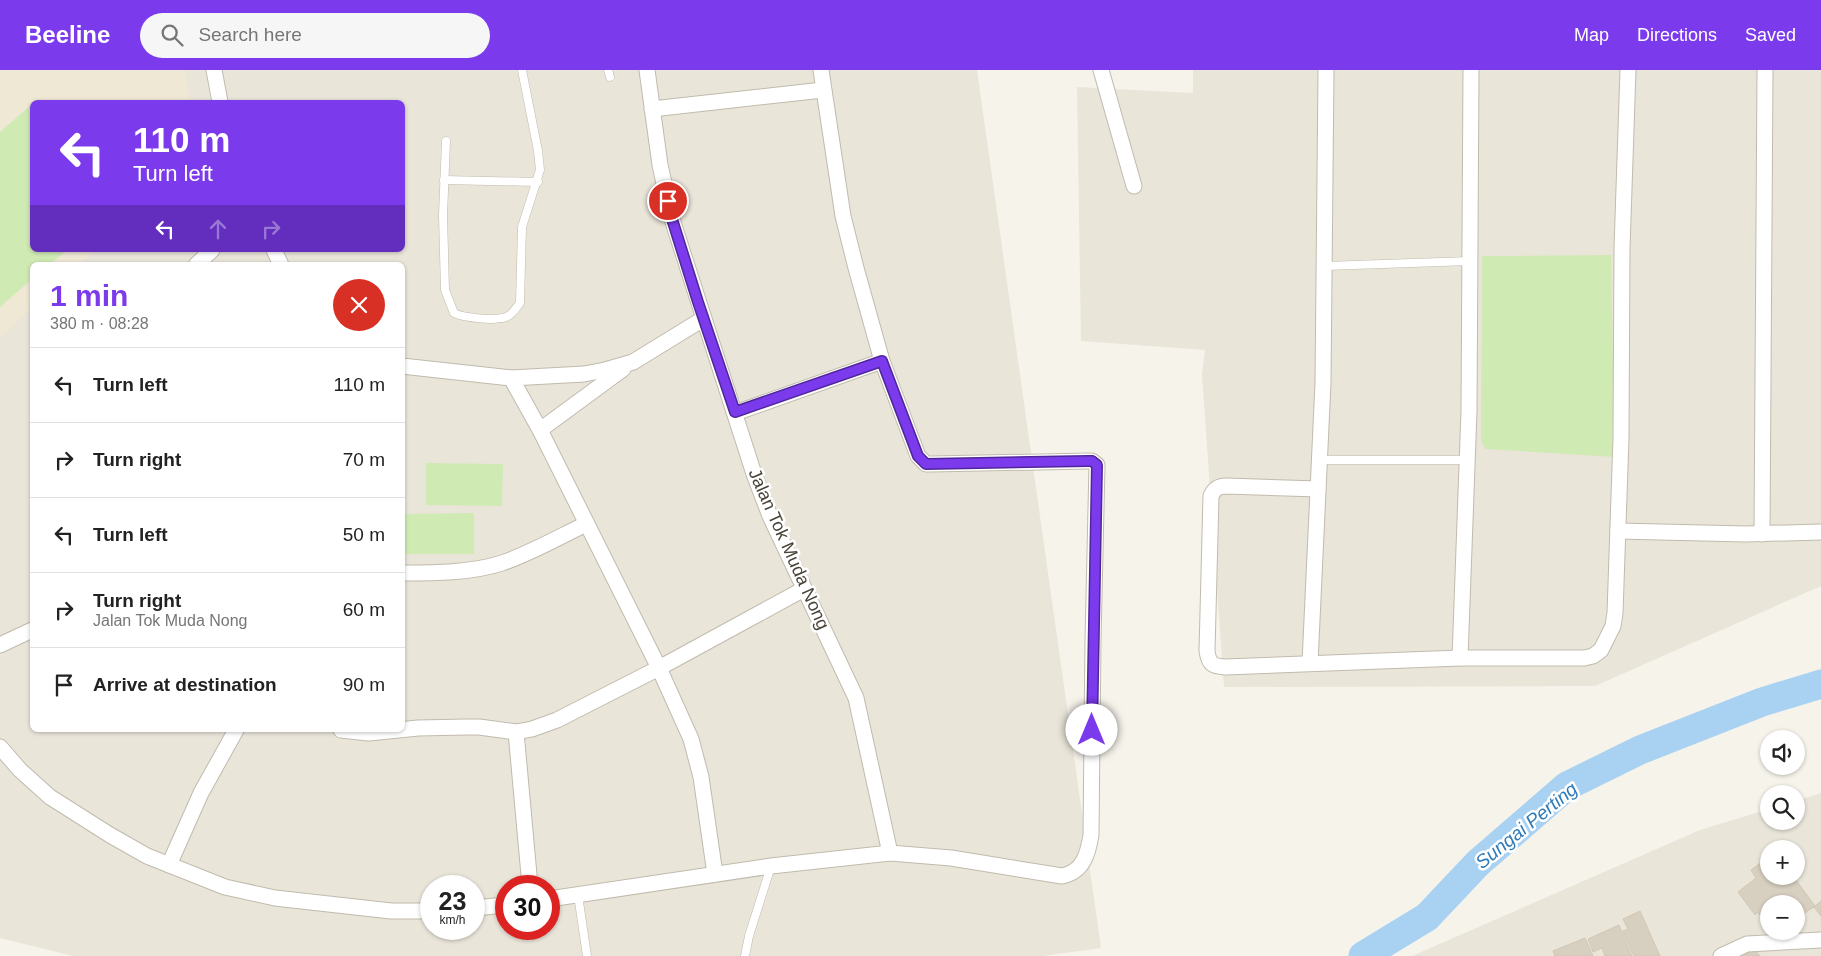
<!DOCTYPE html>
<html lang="en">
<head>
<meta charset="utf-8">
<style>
  :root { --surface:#fff; --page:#f6f6f6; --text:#222; --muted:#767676; --line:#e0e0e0; --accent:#7c3aed }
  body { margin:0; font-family:Helvetica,sans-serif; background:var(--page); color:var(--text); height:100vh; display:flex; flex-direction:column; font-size:19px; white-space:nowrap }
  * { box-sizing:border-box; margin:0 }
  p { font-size:16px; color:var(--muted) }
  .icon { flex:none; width:28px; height:28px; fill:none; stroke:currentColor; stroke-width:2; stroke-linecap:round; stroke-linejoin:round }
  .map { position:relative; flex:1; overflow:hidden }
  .panel { position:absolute; left:30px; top:192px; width:375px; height:470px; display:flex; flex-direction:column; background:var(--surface); border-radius:8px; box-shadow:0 1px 4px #0004 }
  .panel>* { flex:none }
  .banner { position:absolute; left:30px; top:30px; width:375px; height:152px; border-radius:8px; box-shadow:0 1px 4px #0004; background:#7c3aed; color:#fff; overflow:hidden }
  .fabs { position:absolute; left:1760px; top:660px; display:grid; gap:10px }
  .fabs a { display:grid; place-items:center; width:45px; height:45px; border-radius:50%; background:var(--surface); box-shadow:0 1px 4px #0004; font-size:25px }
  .speed { position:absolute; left:420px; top:805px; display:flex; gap:10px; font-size:25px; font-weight:700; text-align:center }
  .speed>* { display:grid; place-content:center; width:65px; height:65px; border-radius:50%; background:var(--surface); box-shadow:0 1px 4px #0004; line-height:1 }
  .speed small { font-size:12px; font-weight:400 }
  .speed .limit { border:8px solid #d22; background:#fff; color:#111 }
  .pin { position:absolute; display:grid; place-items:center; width:42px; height:42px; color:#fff; margin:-21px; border:2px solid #fff; border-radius:50%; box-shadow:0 1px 5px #0007 }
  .me { position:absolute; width:55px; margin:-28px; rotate:0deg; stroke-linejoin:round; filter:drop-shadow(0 0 4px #0008) }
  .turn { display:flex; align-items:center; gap:18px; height:105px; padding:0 20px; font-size:22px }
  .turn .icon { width:65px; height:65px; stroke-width:2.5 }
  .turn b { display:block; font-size:35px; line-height:42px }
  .lanes { display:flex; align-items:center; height:48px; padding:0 20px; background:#0003; justify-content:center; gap:25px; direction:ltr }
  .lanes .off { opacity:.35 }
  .round { display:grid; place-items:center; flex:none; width:52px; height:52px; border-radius:26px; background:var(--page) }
  .head { display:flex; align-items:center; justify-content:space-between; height:85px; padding:0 20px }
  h1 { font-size:30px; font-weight:600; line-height:38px; color:var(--accent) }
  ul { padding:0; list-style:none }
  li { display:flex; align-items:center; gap:15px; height:75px; padding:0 20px; border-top:1px solid var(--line) }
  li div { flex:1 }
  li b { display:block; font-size:19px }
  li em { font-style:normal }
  header { display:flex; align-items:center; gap:30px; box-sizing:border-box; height:70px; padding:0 25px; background:var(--accent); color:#fff }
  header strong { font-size:24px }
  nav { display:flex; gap:28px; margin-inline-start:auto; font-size:18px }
  .search { width:350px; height:45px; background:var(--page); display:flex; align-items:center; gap:12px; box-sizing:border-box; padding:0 18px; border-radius:28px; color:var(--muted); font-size:19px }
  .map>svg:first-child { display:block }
  .residential { fill:#eae5d9; fill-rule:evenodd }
  .education { fill:#efe8d5 }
  .green { fill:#d0eab4 }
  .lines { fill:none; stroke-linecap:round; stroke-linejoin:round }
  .river { stroke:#a8d1f2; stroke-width:29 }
  .building { fill:#d7cfc0; stroke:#d2c7b3 }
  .lane-casing { stroke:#c1bbad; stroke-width:9 }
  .street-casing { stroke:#c1bbad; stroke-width:17 }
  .lane { stroke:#fff; stroke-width:8 }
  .street { stroke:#fff; stroke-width:15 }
  .route-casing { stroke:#51269a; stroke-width:12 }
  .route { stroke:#7c3aed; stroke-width:9 }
  .labels { text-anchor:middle; stroke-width:5; stroke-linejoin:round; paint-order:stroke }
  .street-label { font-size:18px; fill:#4a4438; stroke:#fff }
  .water-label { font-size:19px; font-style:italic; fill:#2f7ab9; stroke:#fff }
</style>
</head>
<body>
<header>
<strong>Beeline</strong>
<div class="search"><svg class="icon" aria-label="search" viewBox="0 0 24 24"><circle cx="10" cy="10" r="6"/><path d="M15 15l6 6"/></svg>Search here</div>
<nav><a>Map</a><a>Directions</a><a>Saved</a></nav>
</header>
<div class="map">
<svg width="1821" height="886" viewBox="0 0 1821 886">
  <rect width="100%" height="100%" fill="#f6f3eb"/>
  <g class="residential">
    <path d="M0,0H977L1101,878L1043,886H73L0,868ZM32,32H402V180H32ZM32,195H402V660H32ZM431,816H474V859H431ZM506,816H549V859H506Z"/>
    <polygon points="1193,0 1821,0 1821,516 1595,616 1224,617 1202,305 1205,280 1081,271 1077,17 1193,23"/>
    <path d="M1821,723V886H1412L1700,760L1769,739V751H1796V731ZM1769,779H1796V806H1769ZM1769,834H1796V861H1769Z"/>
  </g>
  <polygon class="education" points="0,0 185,0 190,32 32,32 32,180 95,180 79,195 32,195 32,238 0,268"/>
  <g class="green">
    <polygon points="32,34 32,180 67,180 49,195 32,195 32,209 0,237 0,62"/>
    <polygon points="1611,185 1615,387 1485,379 1481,370 1482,186"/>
    <polygon points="426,393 503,394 502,436 426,435"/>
    <polygon points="474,443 474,484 403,484 403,444"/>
  </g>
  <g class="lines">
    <polyline class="river" points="1363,886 1427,847 1478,793 1567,716 1640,680 1762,632 1821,614"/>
  </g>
  <g class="building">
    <polygon points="1769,787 1769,806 1793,806 1815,836 1796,849 1796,834 1769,834 1769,855 1767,855 1758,842 1755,845 1738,822 1756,808 1751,800"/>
    <polygon points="1821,831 1821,846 1814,837"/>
    <polygon points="1640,841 1660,886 1634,886 1623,861 1628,859 1623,849"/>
    <polygon points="1619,855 1632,886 1605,886 1602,878 1593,882 1588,869"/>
    <polygon points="1585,868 1593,886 1555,886 1553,881"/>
    <polygon points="1752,876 1760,886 1739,886"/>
  </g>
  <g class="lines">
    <g class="lane-casing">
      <g id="lane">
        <polyline points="608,0 610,7"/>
        <path d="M446,71L443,145L445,220L454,243C464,248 495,251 506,247C512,245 516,238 520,233L522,157L540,100L538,81L522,0"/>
        <polyline points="444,110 538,112"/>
        <polyline points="1325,196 1470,191"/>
        <polyline points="1319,390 1467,390"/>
        <polyline points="578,825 587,886"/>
        <polyline points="745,886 749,866 771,796"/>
      </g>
    </g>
    <g class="street-casing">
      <g id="street">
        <polyline points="214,0 220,32"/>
        <polyline points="647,0 660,95 672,149 754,404 770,446 856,628 890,783"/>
        <polyline points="1101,0 1134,116"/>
        <polyline points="652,39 823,20"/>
        <polyline points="274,180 281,195"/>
        <polyline points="196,195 212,180"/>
        <polyline points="402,296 511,308 584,304 605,300 633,292 703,249"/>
        <polyline points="511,308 540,360 659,598 691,669 701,707 715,804"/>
        <polyline points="735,343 882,291"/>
        <polyline points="540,360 623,299"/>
        <path d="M1318,419L1226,416C1218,416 1214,419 1211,426L1207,581C1209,594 1212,596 1225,597L1460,588H1584L1593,586L1601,580L1613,556L1615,543L1621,368L1622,178L1628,0"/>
        <polyline points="1618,461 1745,464 1821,462"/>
        <polyline points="1762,464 1765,0"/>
        <path d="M402,503C435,503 471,503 502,493C531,483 559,467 586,454"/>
        <polyline points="0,575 32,560"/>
        <polyline points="1460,588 1469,341 1471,0"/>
        <polyline points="1310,593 1323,313 1326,0"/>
        <polyline points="341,660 369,663 418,658 467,657 479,657 516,662 532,659 557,650 659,598 804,519"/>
        <polyline points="516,662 530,816"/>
        <polyline points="0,677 20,700 50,727 110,765 147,786 225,817 275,828 391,841 431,841"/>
        <polyline points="169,795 201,723 236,660"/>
        <path d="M549,829L771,796L890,783L951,788L1062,806C1083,802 1088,784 1091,765L1093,570L1097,395L1092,391H1088L931,394H926L918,386L882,291L856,198L843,146L821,0"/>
        <polyline points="474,838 506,835"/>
        <polyline points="1721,886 1747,874 1821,870"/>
      </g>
    </g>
    <use href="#lane" class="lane"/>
    <use href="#street" class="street"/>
  </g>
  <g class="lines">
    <g class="route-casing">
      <polyline id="route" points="668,131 672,149 698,232 735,342 882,291 918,386 926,394 1088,391 1092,391 1097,395 1092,660"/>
    </g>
    <use href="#route" class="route"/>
  </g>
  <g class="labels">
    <g class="street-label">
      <text transform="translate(789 479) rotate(66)" y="6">Jalan Tok Muda Nong</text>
    </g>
    <g class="water-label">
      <text transform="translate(1526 755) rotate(-39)" y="7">Sungai Perting</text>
    </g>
  </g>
</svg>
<div class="fabs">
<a><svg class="icon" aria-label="sound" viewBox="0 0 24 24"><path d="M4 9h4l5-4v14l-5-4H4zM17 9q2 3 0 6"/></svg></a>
<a><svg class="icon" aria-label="search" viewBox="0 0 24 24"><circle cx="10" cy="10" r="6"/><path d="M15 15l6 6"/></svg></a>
<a>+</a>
<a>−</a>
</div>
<div class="speed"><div>23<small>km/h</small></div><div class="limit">30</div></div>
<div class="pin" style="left:668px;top:131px;background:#d93025"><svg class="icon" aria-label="arrive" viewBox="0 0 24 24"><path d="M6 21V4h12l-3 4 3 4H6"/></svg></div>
<svg class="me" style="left:1092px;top:660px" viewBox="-20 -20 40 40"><circle r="19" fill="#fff"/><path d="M0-13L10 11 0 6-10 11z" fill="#7c3aed"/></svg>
<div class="banner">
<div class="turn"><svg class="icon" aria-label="left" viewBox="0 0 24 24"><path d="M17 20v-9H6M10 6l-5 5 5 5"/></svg><div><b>110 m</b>Turn left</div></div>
<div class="lanes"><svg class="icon" aria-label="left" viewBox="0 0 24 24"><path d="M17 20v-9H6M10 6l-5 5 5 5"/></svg><svg class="icon off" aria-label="ahead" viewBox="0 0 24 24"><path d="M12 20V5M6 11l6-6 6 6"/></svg><svg class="icon off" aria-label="right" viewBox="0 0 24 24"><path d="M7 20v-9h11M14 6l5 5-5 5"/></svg></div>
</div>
<section class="panel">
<div class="head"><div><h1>1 min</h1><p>380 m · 08:28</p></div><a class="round" style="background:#d93025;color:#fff"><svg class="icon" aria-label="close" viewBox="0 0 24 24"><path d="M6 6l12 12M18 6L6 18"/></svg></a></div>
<ul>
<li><svg class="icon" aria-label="left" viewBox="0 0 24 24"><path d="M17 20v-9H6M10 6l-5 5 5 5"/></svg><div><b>Turn left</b></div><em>110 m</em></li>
<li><svg class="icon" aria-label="right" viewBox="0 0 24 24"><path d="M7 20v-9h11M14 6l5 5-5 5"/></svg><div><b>Turn right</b></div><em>70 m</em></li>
<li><svg class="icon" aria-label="left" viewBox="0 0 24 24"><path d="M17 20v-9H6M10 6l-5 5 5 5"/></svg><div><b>Turn left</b></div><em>50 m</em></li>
<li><svg class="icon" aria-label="right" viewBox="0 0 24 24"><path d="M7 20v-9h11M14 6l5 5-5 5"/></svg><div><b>Turn right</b><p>Jalan Tok Muda Nong</p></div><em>60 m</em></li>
<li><svg class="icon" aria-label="arrive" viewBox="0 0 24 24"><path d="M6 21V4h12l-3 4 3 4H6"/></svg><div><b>Arrive at destination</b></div><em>90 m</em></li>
</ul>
</section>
</div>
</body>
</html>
